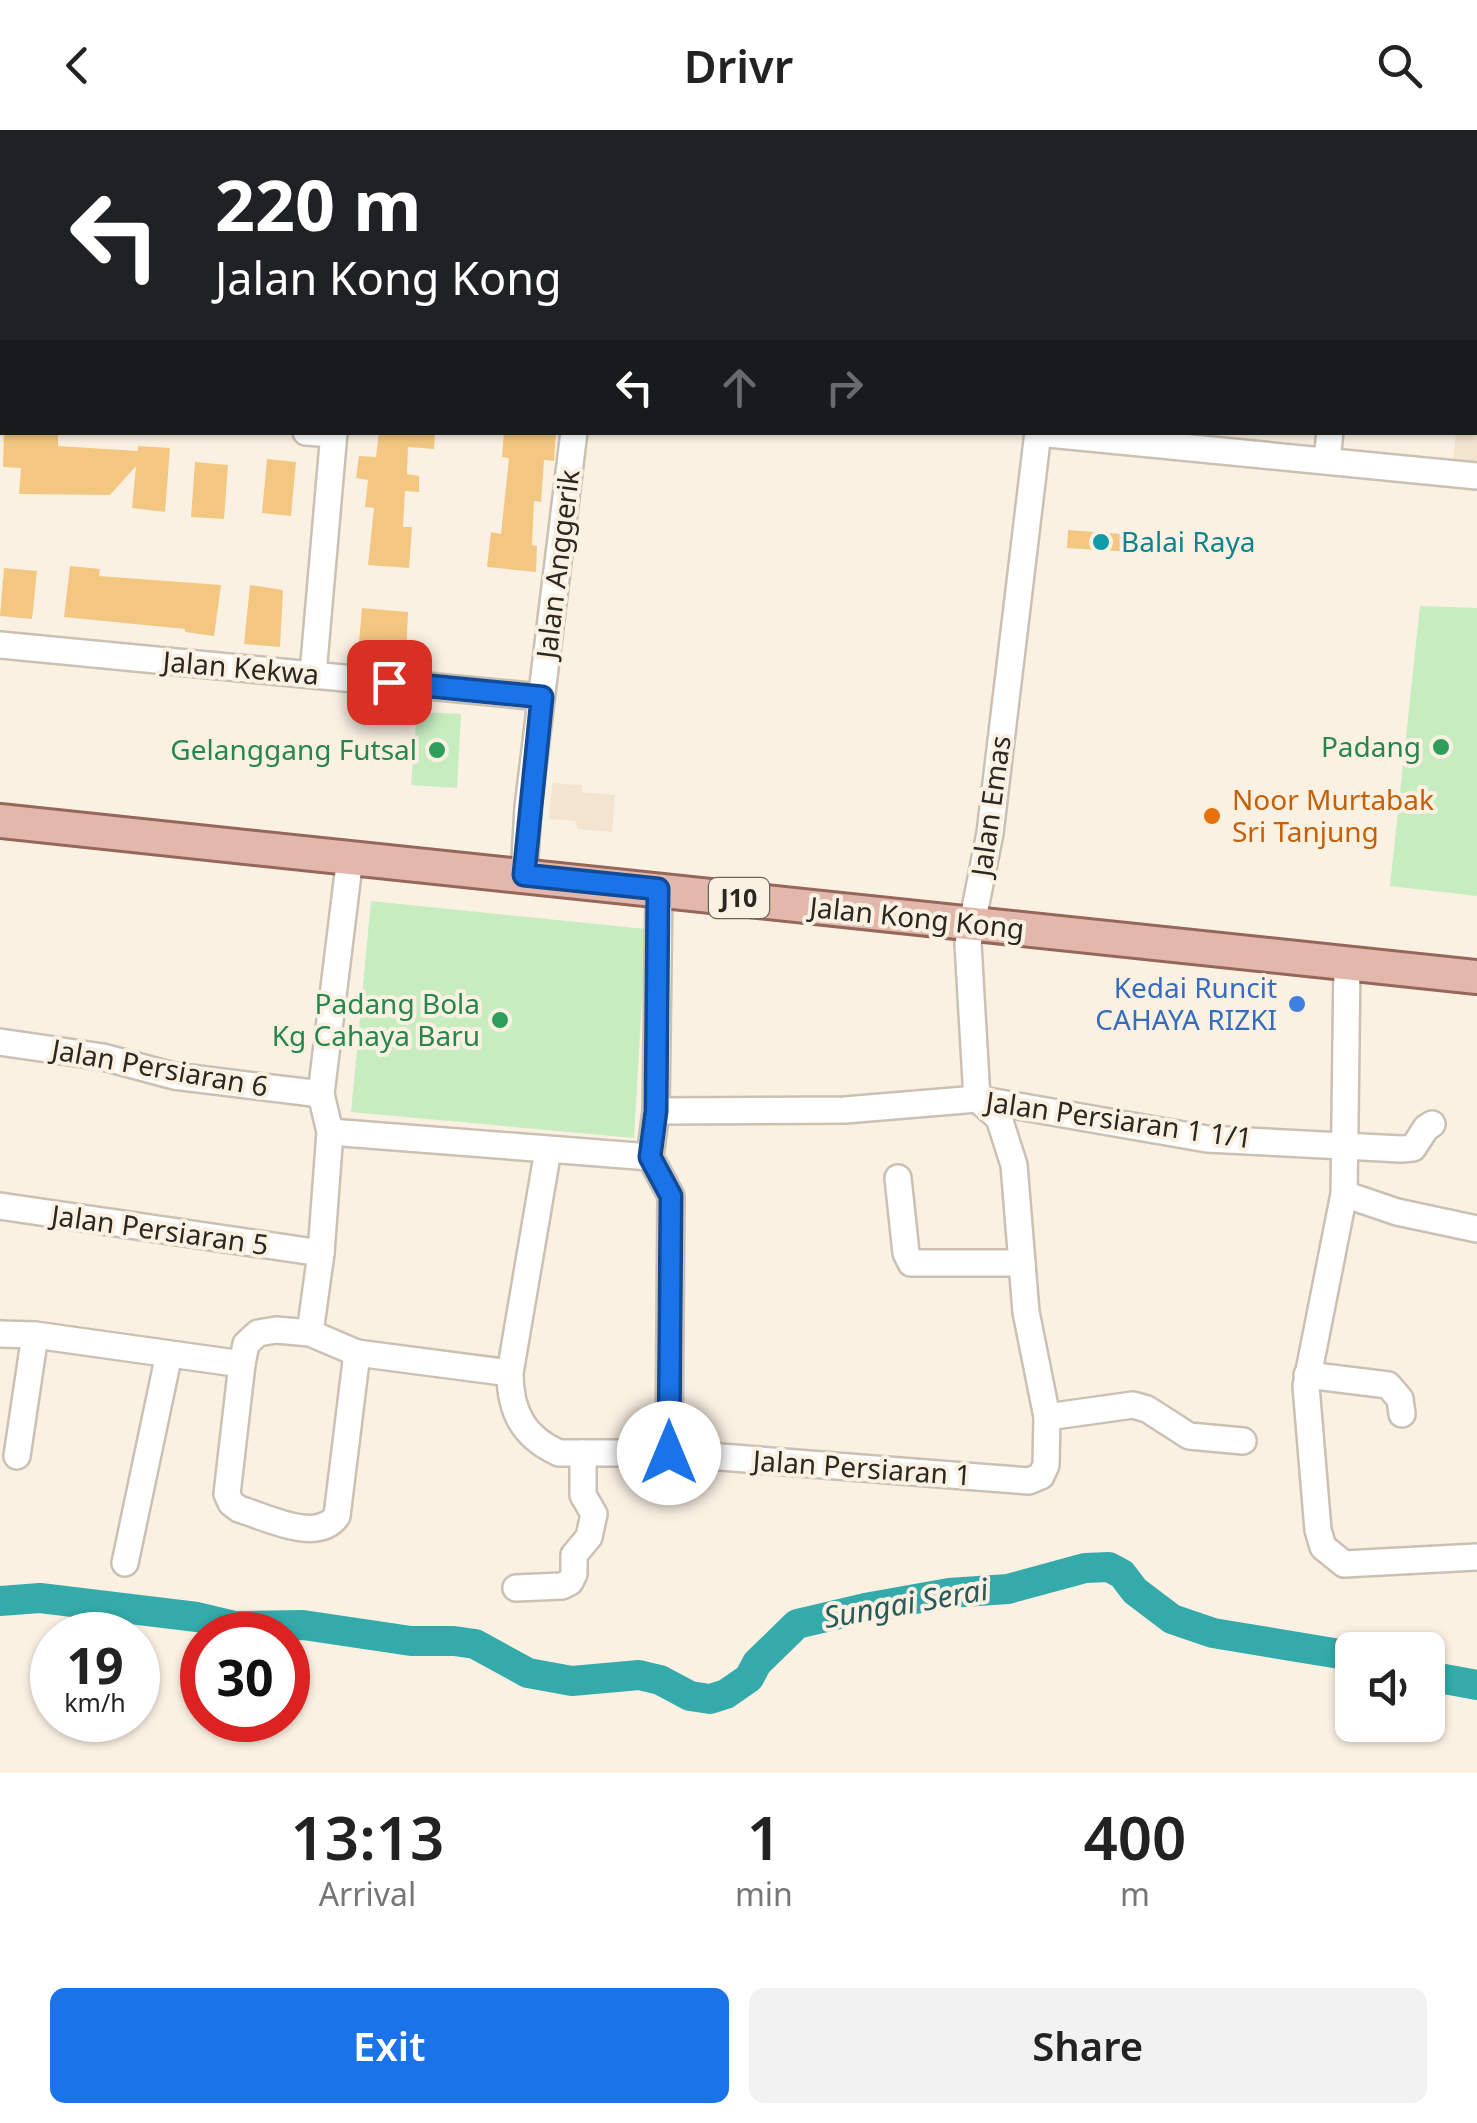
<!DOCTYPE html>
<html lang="en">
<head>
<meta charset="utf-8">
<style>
  :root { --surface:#fff; --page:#f2f2f2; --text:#222; --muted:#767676; --accent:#1a73e8 }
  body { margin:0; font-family:"Noto Sans",sans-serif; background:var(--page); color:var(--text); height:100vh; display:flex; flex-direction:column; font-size:38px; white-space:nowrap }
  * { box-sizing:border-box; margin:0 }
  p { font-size:32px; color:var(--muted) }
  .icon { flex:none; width:55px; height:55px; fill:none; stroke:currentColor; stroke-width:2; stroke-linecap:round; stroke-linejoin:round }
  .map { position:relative; height:1643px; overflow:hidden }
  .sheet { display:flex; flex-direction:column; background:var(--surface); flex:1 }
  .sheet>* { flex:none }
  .banner { position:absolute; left:0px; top:0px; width:1478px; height:305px; box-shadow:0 2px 8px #0004; background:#202124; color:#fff; overflow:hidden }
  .buttons { position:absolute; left:1335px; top:1502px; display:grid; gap:20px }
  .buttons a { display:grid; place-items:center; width:110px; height:110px; border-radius:15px; background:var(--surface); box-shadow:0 2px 8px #0004; font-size:50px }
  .speed { position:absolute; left:30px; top:1482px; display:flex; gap:20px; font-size:50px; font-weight:700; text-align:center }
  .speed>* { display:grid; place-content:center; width:130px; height:130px; border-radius:50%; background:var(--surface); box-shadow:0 2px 8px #0004; line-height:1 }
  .speed small { font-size:25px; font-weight:400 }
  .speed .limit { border:15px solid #d22; background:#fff; color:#111 }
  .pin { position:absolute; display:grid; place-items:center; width:85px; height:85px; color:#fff; margin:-42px; border-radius:20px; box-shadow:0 5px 15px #0006 }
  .me { position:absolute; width:110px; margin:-55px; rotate:0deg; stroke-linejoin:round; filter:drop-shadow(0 0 8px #0008) }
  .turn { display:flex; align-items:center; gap:35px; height:210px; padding:0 50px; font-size:45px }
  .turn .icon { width:130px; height:130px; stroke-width:2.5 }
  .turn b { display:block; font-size:70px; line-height:85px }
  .lanes { display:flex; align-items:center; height:95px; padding:0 50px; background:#0003; justify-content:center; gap:50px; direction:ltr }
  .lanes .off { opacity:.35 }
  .eta { display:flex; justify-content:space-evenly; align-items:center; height:170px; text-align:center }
  .eta b { font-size:60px; font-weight:600; line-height:70px }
  .action { display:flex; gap:20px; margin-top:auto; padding:20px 50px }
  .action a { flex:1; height:115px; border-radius:15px; background:var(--accent); color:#fff; font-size:40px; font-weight:600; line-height:115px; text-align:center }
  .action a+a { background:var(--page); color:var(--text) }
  header { display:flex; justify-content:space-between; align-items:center; height:130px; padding:0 50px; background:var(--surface); font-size:45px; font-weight:600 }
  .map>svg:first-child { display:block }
  .built { fill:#f2e4cf }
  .green { fill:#c7ecc0 }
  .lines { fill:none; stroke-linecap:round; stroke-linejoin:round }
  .river { stroke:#34aaaa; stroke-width:30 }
  .building { fill:#f3c781 }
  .minor-casing { stroke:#cac1b4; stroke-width:30 }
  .major-casing { stroke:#966659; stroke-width:38 }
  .minor { stroke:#fff; stroke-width:25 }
  .major { stroke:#e2b8ad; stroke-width:32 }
  .route-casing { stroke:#114b97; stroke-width:25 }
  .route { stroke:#1a73e8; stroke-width:18 }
  .culture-dot { fill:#0f9aa8; stroke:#fbf1e3; stroke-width:4 }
  .leisure-dot { fill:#2e9e5b; stroke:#fbf1e3; stroke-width:4 }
  .food-dot { fill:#e8710a; stroke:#fbf1e3; stroke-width:4 }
  .shop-dot { fill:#3f7fe0; stroke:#fbf1e3; stroke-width:4 }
  .labels { text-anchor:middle; stroke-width:8; stroke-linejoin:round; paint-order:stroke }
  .shield { fill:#fbf1e3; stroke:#69645c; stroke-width:2.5 }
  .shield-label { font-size:25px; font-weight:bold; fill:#2b2822 }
  .culture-label { font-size:28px; fill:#0d838f; stroke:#fbf1e3; text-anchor:start }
  .street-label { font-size:28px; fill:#2b2822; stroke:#fbf1e3 }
  .leisure-label { font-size:28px; fill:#27864d; stroke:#fbf1e3; text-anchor:end }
  .food-label { font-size:28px; fill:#c56008; stroke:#fbf1e3; text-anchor:start }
  .shop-label { font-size:28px; fill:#366cbe; stroke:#fbf1e3; text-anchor:end }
  .water-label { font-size:30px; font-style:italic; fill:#295a5a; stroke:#fbf1e3 }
</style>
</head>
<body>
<header><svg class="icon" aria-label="back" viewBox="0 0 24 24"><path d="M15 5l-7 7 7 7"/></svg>Drivr<svg class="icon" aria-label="search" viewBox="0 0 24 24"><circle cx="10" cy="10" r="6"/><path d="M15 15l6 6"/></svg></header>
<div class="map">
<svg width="1477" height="1643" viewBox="0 0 1477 1643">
  <rect width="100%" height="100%" fill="#fbf1e3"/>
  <g class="built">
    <polygon points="1477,103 1477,332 1453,329 1456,303 1475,302"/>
    <polygon points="552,653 582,655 582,662 615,665 612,702 578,699 575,691 549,689"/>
  </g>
  <g class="green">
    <polygon points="1420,476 1477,478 1477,766 1390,756"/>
    <polygon points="417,582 461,584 457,658 411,655"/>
    <polygon points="371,771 646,799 634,1008 351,982"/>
  </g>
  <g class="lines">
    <g class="river">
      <polyline points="0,1471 40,1468 197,1487 235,1496 303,1495 411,1511 454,1511 475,1514 528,1543 572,1551 639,1545 660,1550 690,1566 710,1569 726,1564 749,1548 757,1533 797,1494 865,1478 949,1463 1008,1459 1085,1438 1109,1437 1122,1444 1135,1461 1172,1489 1213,1503 1352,1526"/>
      <polyline points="1428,1546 1477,1555"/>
    </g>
  </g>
  <g class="building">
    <polygon points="4,302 58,305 58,316 138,321 138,316 170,318 165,382 132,378 136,336 110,365 19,364 21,338 3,337"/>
    <polygon points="379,302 435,302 434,319 408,317 407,344 419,346 419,362 405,361 403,397 412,397 409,438 368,435 374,378 365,377 368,350 356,348 359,326 376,327"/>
    <polygon points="504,302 556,302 554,331 544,330 541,372 534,371 532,415 537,416 536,442 487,437 491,402 501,404 509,328 502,327"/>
    <polygon points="267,329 296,332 291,386 262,383"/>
    <polygon points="195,332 228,335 224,389 191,387"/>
    <polygon points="1068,400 1135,405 1133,422 1067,418"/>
    <polygon points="70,436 100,439 99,446 221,455 214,506 185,502 185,499 64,487"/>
    <polygon points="4,438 37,441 32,489 0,486"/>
    <polygon points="250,455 283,460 280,517 244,514"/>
    <polygon points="362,478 408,482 406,529 358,524"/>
  </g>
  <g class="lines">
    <g class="minor-casing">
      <g id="minor">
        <polyline points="156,2 160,0"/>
        <polyline points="365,2 365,0"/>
        <polyline points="611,2 611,0"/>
        <polyline points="1070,2 1070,0"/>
        <polyline points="1358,2 1358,0"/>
        <polyline points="0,14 2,16"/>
        <polyline points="0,108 2,107"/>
        <polyline points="0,284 2,285"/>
        <polyline points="306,302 334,304"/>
        <polyline points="1038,303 1477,346"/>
        <polyline points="1327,329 1330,302"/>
        <polyline points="0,515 541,567"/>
        <polyline points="313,544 334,302"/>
        <polyline points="524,745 528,677 574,302"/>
        <polyline points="659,759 656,981 650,1027 671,1066 669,1323"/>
        <polyline points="1347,834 1344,1064 1306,1256 1318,1400 1323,1417 1344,1434 1477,1427"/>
        <polyline points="0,912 103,927 174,946 321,964"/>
        <polyline points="656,981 845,980 977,969 1207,1009 1401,1019 1413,1018 1426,998 1432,994"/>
        <polyline points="330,1002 650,1027"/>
        <path d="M548,1020L510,1243C510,1281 523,1307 559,1323H669L1029,1351L1041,1346L1046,1335L1047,1287L1026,1182L1014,1035L999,988L977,969L968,814L990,703L1038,302"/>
        <polyline points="898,1048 906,1123 911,1133 1022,1133"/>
        <polyline points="1344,1064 1397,1082 1477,1099"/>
        <polyline points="0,1076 321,1123"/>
        <polyline points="310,1203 321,1123 330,1002 321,964 350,727"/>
        <polyline points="0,1204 35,1205 242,1234 246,1214 258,1203 276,1200 310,1203 357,1223 510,1243"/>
        <path d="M242,1234L227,1364L231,1373L239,1379C266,1387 317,1414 337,1386L357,1223"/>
        <polyline points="1307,1245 1388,1255 1400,1269 1402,1284"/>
        <polyline points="1047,1287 1133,1275 1147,1279 1189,1306 1243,1311"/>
        <polyline points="17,1326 35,1205"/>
        <polyline points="125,1433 169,1224"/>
        <polyline points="516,1458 562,1456 570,1452 574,1444 574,1425 589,1407 594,1384 583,1365 583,1323"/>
      </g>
    </g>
    <g class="major-casing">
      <polyline id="major" points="0,691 1477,847"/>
    </g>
    <use href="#minor" class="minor"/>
    <use href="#major" class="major"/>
  </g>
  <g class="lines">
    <g class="route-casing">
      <polyline id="route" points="389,552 542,567 524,745 658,759 656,981 650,1027 671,1066 669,1323"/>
    </g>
    <use href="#route" class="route"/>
  </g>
  <circle class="culture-dot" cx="1101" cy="412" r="10"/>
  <g class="leisure-dot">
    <circle cx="1441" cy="617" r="10"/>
    <circle cx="437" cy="620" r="10"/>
    <circle cx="500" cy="890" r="10"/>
  </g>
  <circle class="food-dot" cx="1212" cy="686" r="10"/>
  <circle class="shop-dot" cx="1297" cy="874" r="10"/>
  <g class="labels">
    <rect class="shield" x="709" y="748" width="60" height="40" rx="8"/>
    <g class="shield-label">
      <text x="739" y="777">J10</text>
    </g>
    <g class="culture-label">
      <text x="1121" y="422">Balai Raya</text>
    </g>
    <g class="street-label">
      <text transform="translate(558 434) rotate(-83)" y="10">Jalan Anggerik</text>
      <text transform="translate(241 538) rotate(5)" y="10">Jalan Kekwa</text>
      <text transform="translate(991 676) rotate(-82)" y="10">Jalan Emas</text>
      <text transform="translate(917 788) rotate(6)" y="10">Jalan Kong Kong</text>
      <text transform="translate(160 938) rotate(10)" y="10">Jalan Persiaran 6</text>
      <text transform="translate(1119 990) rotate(8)" y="10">Jalan Persiaran 1 1/1</text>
      <text transform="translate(160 1100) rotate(8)" y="10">Jalan Persiaran 5</text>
      <text transform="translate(862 1338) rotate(4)" y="10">Jalan Persiaran 1</text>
    </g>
    <g class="leisure-label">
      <text x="1421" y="627">Padang</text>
      <text x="417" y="630">Gelanggang Futsal</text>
      <text x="480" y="884">Padang Bola<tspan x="480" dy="32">Kg Cahaya Baru</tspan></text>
    </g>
    <g class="food-label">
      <text x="1232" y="680">Noor Murtabak<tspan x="1232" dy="32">Sri Tanjung</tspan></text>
    </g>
    <g class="shop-label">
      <text x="1277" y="868">Kedai Runcit<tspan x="1277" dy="32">CAHAYA RIZKI</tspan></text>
    </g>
    <g class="water-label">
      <text transform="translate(906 1474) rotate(-10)" y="10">Sungai Serai</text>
    </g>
  </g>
</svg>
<div class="buttons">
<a><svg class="icon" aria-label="sound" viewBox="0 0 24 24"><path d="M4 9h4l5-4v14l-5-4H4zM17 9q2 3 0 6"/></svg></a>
</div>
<div class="speed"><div>19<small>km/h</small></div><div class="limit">30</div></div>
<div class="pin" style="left:389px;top:552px;background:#d93025"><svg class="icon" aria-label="arrive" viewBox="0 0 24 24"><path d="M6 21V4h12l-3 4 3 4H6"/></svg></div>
<svg class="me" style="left:669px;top:1323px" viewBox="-20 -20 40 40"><circle r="19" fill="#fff"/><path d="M0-13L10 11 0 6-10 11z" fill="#1a73e8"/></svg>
<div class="banner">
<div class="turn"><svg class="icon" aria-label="left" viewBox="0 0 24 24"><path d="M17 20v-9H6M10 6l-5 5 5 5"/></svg><div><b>220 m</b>Jalan Kong Kong</div></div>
<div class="lanes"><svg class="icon" aria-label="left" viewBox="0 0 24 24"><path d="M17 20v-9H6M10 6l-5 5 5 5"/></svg><svg class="icon off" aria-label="ahead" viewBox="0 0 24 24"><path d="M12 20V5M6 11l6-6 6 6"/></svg><svg class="icon off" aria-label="right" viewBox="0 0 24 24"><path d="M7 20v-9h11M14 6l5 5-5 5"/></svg></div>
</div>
</div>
<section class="sheet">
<div class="eta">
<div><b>13:13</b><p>Arrival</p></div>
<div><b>1</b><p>min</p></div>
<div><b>400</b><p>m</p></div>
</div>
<div class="action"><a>Exit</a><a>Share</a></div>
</section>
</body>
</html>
